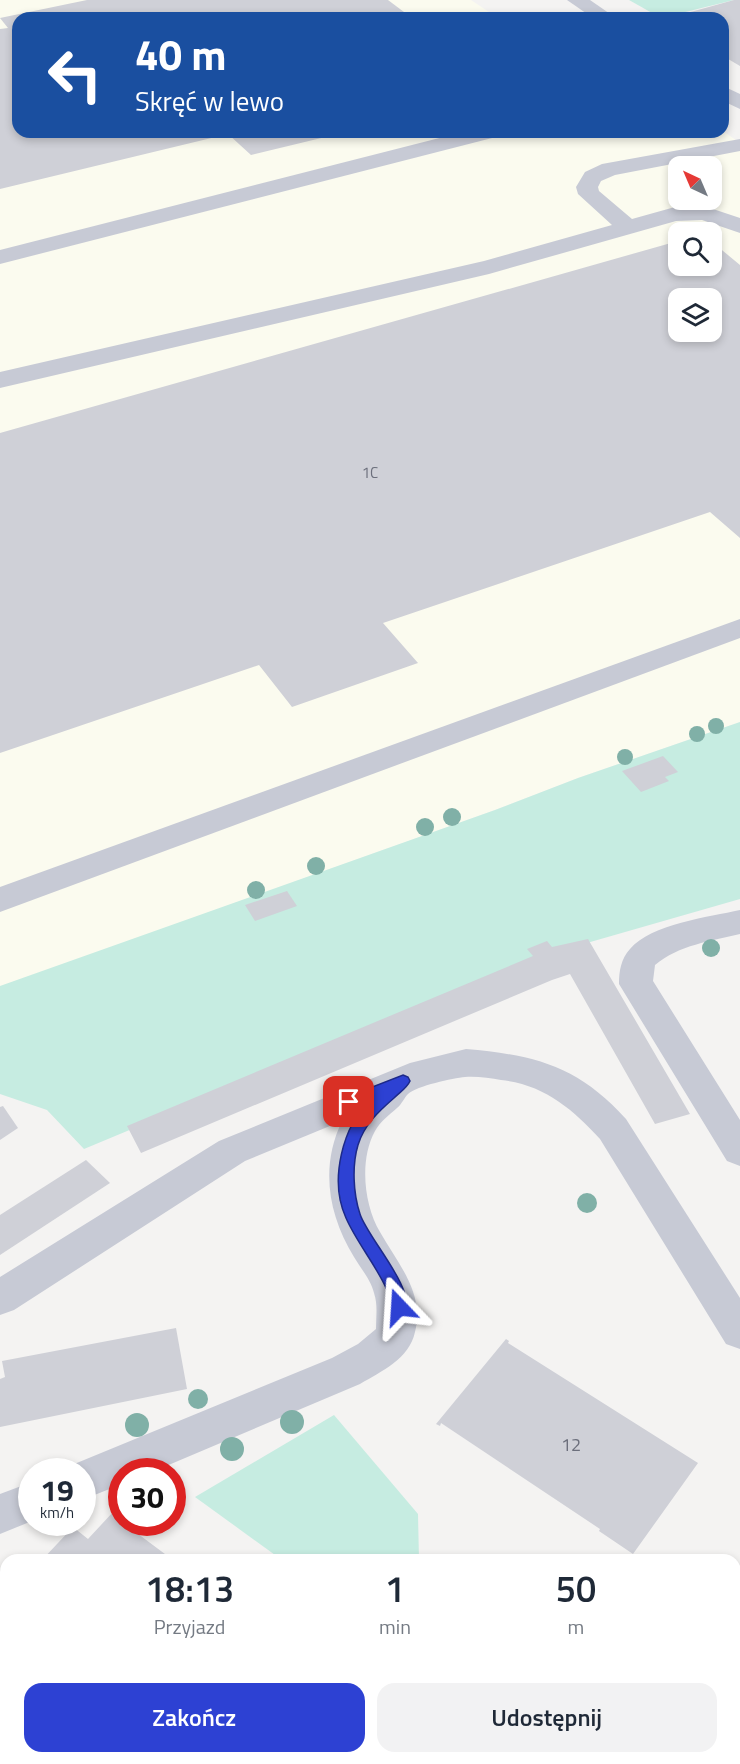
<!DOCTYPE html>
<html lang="pl">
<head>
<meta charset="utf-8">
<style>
  :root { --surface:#fff; --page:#f2f2f3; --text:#1f2937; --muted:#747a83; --accent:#2d41d3 }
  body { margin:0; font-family:"Titillium Web",sans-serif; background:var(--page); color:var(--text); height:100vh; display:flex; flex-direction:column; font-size:22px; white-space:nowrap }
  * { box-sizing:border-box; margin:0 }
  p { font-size:20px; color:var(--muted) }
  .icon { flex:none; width:33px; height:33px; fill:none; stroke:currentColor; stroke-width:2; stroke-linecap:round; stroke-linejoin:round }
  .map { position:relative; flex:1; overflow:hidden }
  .panel { position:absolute; left:0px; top:1554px; width:741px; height:210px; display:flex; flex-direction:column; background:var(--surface); border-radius:18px 18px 0 0; box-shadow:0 3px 9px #0003 }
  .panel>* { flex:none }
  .hud { position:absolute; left:12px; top:12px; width:717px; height:126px; border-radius:18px; box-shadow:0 3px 9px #0003; background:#1a4fa0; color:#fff; overflow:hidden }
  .needle { width:39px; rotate:316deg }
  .buttons { position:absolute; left:668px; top:156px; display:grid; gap:12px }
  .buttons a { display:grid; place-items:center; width:54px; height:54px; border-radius:12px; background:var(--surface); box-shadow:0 3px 9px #0003; font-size:30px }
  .speed { position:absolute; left:18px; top:1458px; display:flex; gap:12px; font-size:30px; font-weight:700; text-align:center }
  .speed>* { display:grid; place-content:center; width:78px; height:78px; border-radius:50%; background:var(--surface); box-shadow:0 3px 9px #0003; line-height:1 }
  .speed small { font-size:15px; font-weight:400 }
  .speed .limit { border:9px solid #d22; background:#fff; color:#111 }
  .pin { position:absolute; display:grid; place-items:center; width:51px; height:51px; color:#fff; margin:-26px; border-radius:12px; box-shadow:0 3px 9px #0006 }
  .me { position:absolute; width:66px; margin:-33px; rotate:340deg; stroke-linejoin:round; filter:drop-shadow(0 0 4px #0008) }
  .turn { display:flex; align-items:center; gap:21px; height:126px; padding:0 24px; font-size:27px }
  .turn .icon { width:78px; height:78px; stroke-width:2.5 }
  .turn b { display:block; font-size:42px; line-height:51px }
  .eta { display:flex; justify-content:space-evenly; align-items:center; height:102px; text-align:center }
  .eta b { font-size:36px; font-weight:600; line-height:42px }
  .cta { display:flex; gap:12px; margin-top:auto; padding:12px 24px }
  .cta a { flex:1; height:69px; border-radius:18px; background:var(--accent); color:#fff; font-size:24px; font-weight:600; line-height:69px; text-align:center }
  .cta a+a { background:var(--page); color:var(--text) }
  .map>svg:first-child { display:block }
  .commercial { fill:#fbfbef; fill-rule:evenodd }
  .green { fill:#c6ece1 }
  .building { fill:#cfd0d7; fill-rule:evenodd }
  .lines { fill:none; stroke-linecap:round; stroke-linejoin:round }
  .minor { fill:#c7cad5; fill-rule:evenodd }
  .tree { fill:#80b0a7 }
  .route { fill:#2d41d3; stroke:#1d2a89; stroke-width:1.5 }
  .labels { text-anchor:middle; stroke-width:5; stroke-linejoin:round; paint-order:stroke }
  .number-label { font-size:15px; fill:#6c6f7c }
  .near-number-label { font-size:18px; fill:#6c6f7c }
</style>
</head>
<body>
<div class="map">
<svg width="740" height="1764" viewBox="0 0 740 1764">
  <rect width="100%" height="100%" fill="#f4f3f2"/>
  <path class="commercial" d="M0,0H471L498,18H18V132L723,131L740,143V722L578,778L495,810L0,987ZM678,166H711V200H678ZM678,232H711V266H678ZM678,298H711V332H678Z"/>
  <g class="green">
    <polygon points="629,0 734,0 661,18"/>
    <polygon points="740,722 740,899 559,951 84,1149 47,1110 0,1094 0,986 495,810 578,778"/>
    <polygon points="334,1415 418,1514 419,1560 282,1560 195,1497"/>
  </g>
  <g class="building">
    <polygon points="87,0 388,0 412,18 18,18 18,132 342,133 251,155 228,134 0,189 0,29 8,28 0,18"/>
    <polygon points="734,0 740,0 740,66 723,56 723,18 669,18"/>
    <path d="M678,241V266H711V241L740,265V538L710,512L383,623L418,663L292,707L259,665L0,753V433ZM678,298H711V332H678Z"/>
    <polygon points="663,756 678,772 665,777 669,781 641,792 622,771"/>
    <polygon points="287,891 297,906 255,921 245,905"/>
    <polygon points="588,939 690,1114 655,1124 570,974 552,980 141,1153 127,1126 533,956 527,949 547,941 552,947"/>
    <polygon points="3,1106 18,1128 0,1140 0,1107"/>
    <polygon points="86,1160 110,1183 0,1255 0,1215"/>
    <polygon points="176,1328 187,1389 0,1427 0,1379 5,1377 2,1361"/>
    <polygon points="506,1339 509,1341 508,1343 698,1463 633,1554 599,1531 600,1529 441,1423 440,1426 436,1424"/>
    <polygon points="114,1511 114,1515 122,1522 173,1560 42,1560 73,1527 88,1539"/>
    <polygon points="149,1758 199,1758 206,1764 144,1764"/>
  </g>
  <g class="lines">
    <g class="minor">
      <polygon points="567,0 590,0 616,18 593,18"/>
      <polygon points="723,86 740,94 740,109 723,101"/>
      <polygon points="463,132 499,132 496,137 0,264 0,250"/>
      <polygon points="740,139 740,151 615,175 601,181 598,187 599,191 632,219 675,207 704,206 740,218 740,233 702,220 676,221 489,274 0,388 0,372 484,261 612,225 578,194 576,187 585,172 602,164"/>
      <polygon points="740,619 740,638 0,912 0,887"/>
      <path d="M740,910V934C711,941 679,945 655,965L653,981L740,1120V1166L727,1161L619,984C619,971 621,959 630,949C651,924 709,917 740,910Z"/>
      <path d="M466,1049C535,1055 578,1066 626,1119L740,1298V1349L726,1344L600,1139C573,1109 543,1084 501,1080C490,1078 476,1076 465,1077C453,1078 417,1086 408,1094C404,1098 402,1104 397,1108C389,1115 380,1122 375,1131C359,1160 364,1205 380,1232C398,1264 425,1293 415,1332C409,1359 382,1371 360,1384L152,1472H122V1484L82,1500V1472H65L67,1467L332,1358L358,1344L376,1329C376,1317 378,1305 374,1293C371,1280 361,1269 354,1257C328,1214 320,1167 342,1121L245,1161L14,1310L0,1315V1277L219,1141L410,1063Z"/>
      <polygon points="32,1482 32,1521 0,1534 0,1494"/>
      <polygon points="740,1574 740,1617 735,1619 735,1576"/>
      <polygon points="385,1758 441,1758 439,1764 383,1764"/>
    </g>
  </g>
  <g class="tree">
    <circle cx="716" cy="726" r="8"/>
    <circle cx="697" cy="734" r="8"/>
    <circle cx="625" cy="757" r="8"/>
    <circle cx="452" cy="817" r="9"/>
    <circle cx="425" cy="827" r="9"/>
    <circle cx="316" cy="866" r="9"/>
    <circle cx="256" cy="890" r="9"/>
    <circle cx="711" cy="948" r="9"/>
    <circle cx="587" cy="1203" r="10"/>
    <circle cx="198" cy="1399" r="10"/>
    <circle cx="292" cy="1422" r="12"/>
    <circle cx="137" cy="1425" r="12"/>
    <circle cx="232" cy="1449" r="12"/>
  </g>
  <path class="route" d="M403,1075L408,1077L410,1081C407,1088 400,1092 394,1098C379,1111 364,1125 358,1145C352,1165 353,1193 360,1214C367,1237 416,1289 405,1312L399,1314L393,1312C389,1305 390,1297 387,1290C376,1265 357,1243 346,1218C329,1181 342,1125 372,1099L349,1108L344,1106L342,1102L344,1098Z"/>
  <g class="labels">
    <g class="number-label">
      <text x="370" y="478">1C</text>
    </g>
    <g class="near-number-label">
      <text x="571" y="1451">12</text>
    </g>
  </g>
</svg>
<div class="buttons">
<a><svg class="needle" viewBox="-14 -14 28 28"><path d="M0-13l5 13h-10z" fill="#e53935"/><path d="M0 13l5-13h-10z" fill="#747a83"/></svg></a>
<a><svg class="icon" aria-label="search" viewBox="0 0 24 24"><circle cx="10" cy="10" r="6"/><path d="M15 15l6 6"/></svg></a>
<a><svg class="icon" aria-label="layers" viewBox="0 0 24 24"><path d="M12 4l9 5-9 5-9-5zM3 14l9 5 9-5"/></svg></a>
</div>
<div class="speed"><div>19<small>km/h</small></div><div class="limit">30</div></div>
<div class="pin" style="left:349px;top:1102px;background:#d93025"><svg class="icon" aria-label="arrive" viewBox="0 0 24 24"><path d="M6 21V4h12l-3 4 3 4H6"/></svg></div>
<svg class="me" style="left:399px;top:1307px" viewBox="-20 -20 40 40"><path d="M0-17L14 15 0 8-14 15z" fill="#2d41d3" stroke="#fff" stroke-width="4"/></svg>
<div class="hud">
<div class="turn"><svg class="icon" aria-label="left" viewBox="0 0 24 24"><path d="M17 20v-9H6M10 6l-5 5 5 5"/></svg><div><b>40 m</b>Skręć w lewo</div></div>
</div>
<section class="panel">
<div class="eta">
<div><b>18:13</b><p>Przyjazd</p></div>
<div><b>1</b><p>min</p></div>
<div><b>50</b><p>m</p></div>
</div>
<div class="cta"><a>Zakończ</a><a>Udostępnij</a></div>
</section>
</div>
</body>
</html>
